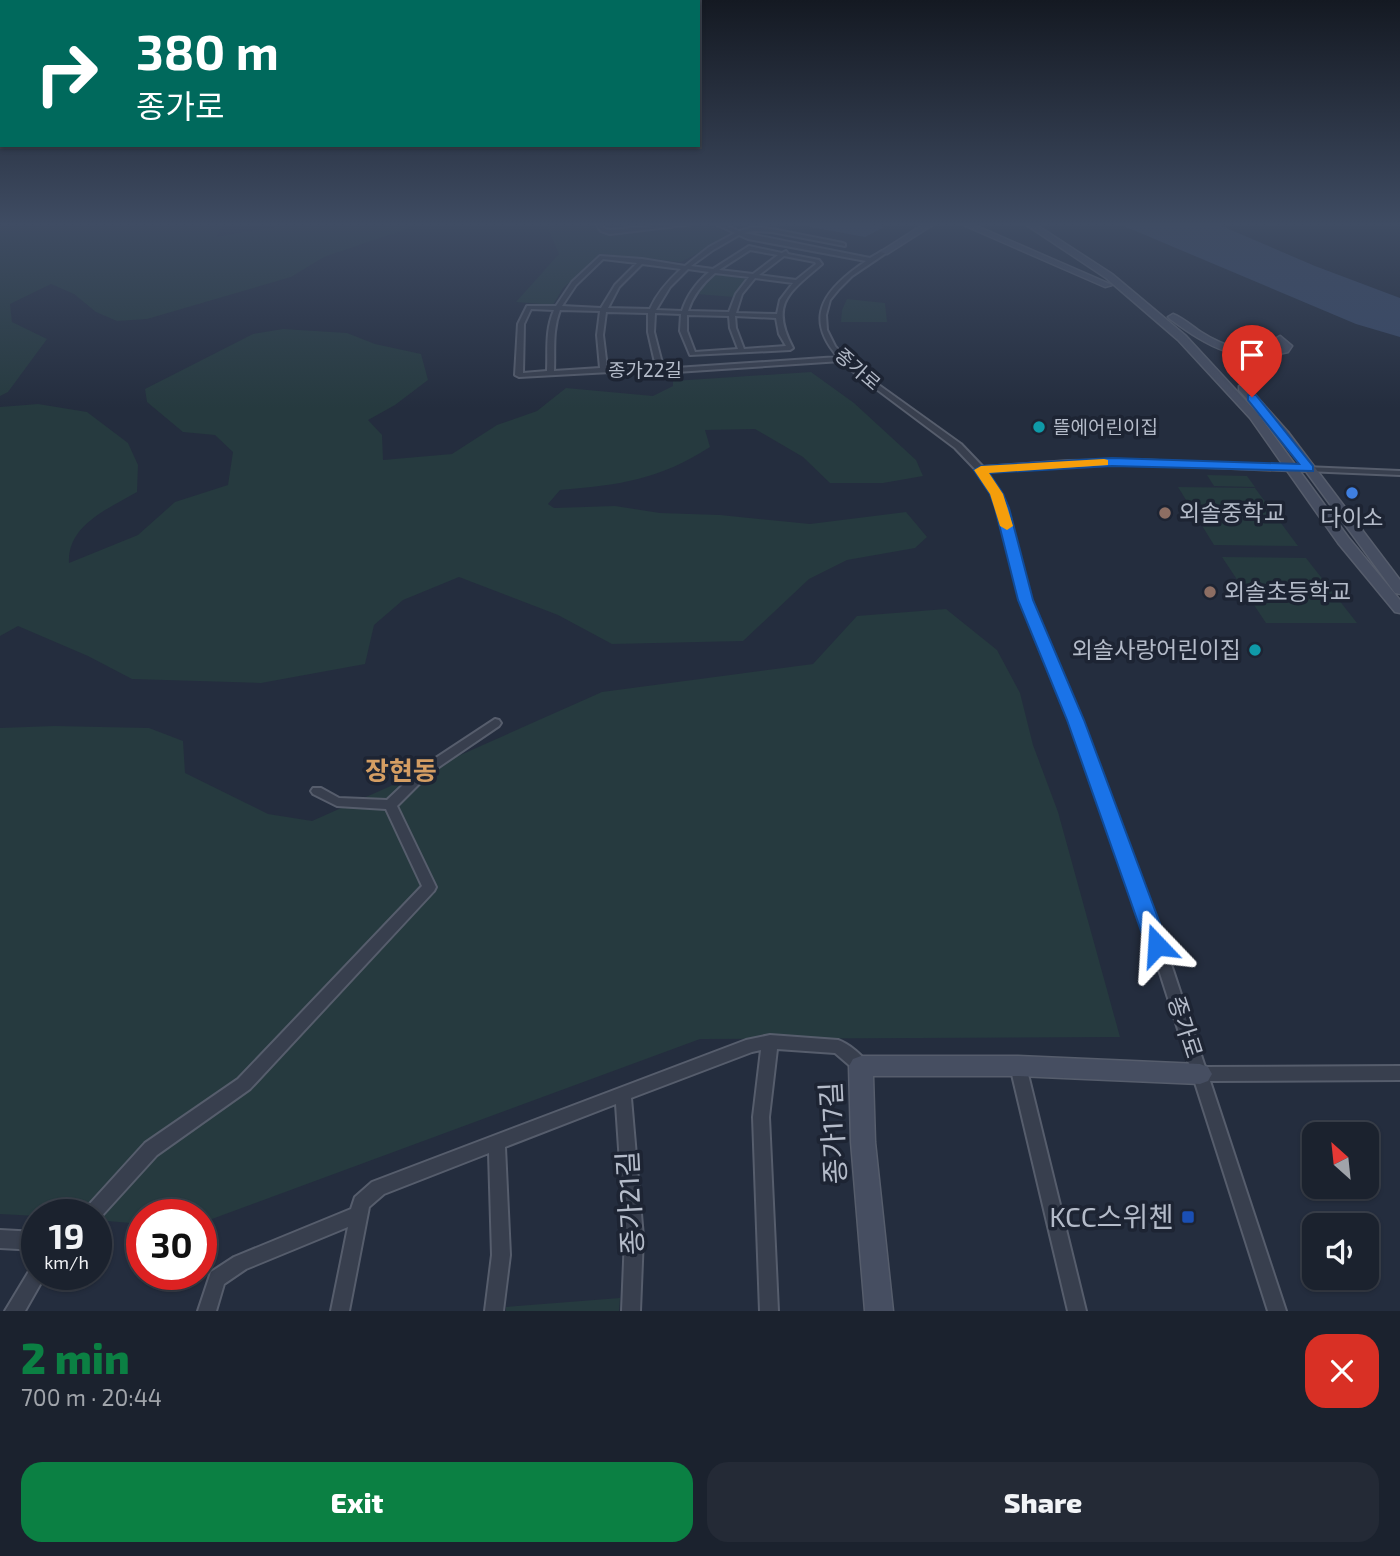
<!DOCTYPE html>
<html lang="en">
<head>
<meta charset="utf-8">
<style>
  :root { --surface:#1b222e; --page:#242a36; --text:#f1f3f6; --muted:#a0a4aa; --line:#393f4a; --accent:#0b8043 }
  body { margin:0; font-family:"Exo 2","Noto Sans KR",sans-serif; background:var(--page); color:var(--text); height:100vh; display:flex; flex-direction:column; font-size:26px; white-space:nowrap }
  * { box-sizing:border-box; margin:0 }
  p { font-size:23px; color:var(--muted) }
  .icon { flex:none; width:38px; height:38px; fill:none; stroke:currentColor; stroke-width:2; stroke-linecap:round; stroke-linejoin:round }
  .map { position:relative; height:1311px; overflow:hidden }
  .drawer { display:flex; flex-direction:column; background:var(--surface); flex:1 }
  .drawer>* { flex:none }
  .top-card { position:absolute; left:0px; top:0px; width:700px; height:147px; box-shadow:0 2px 5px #0004,0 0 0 2px var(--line); background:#00695c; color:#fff; overflow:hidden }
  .needle { width:46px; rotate:333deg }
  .fabs { position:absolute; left:1302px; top:1122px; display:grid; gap:14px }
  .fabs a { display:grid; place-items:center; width:77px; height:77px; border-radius:14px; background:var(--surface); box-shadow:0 2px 5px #0004,0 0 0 2px var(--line); font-size:35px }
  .speed { position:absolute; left:21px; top:1199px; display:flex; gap:14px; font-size:35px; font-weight:700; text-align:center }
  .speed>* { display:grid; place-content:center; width:91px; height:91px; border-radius:50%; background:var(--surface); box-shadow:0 2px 5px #0004,0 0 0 2px var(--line); line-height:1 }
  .speed small { font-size:18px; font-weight:400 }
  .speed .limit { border:10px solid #d22; background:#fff; color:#111 }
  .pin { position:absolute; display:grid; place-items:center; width:60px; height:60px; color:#fff; margin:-72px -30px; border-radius:50% 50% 50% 0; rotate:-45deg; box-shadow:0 0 7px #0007 }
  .pin .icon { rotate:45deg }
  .me { position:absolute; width:77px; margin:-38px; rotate:340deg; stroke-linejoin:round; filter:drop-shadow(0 0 5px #0008) }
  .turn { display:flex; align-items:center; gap:24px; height:147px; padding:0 21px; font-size:32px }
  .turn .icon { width:91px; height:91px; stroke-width:2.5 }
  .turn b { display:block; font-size:49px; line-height:60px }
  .round { display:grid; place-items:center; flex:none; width:74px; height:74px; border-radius:21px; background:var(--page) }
  .overview { display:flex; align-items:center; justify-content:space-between; height:119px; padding:0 21px }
  h1 { font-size:42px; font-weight:800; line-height:52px; color:var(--accent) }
  .button { display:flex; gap:14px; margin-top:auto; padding:14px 21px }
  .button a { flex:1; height:80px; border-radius:21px; background:var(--accent); color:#fff; font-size:28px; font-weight:800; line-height:80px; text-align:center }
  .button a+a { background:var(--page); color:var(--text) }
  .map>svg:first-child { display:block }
  .green { fill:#263a3f }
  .water { fill:#394967 }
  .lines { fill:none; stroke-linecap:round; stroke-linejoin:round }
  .street-casing { stroke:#565d6c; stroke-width:4 }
  .secondary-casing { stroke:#565d6c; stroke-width:3 }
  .street { fill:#383f4e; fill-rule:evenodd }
  .secondary { fill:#464e61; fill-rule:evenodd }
  .route { fill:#1a73e8; stroke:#114b97; stroke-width:2 }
  .slow { fill:#f59e0b }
  .culture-dot { fill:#0f9aa8; stroke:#1d2433; stroke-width:2.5 }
  .shop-dot { fill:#3f7fe0; stroke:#1d2433; stroke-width:2.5 }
  .education-dot { fill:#8d6e63; stroke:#1d2433; stroke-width:2.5 }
  .transit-dot { fill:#1a4fb4; stroke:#1d2433; stroke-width:2.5 }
  .labels { text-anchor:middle; stroke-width:7; stroke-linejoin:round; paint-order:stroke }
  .far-street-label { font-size:19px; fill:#b4bbc9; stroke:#1d2433 }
  .far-poi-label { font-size:19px; fill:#b4bbc9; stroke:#1d2433; text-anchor:start }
  .poi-label { font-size:23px; fill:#b4bbc9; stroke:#1d2433; text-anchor:start }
  .street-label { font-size:23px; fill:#b4bbc9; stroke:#1d2433 }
  .quarter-label { font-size:26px; font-weight:bold; fill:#d59e63; stroke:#1d2433 }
  .near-street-label { font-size:28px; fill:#b4bbc9; stroke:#1d2433 }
  .near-poi-label { font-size:28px; fill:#b4bbc9; stroke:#1d2433; text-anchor:end }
</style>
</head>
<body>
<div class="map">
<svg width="1400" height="1311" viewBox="0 0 1400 1311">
  <rect width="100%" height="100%" fill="#242d3e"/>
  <g class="green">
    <polygon points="0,224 220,224 223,226 216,237 291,224 421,224 324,257 291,277 147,319 117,321 96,312 74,294 51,284 10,304 12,322 47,339 8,392 0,396"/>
    <polygon points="546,224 593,224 602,234 708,224 732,235 681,262 602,254 563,288 553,305 516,302 559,254"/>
    <polygon points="717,273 746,279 734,297 696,294 704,281"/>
    <polygon points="847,299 885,303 887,322 841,322 842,310"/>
    <path d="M283,329L347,333L375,344L421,354L428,380L395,405L368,420L382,435L383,460L452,454L497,425L537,411L566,388L653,396L673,386V381L811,372L854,403L916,460L923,476L883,483H830L803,457L755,429L705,430L710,447C659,480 619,485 560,490L548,504L554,508L615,506L660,513L720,515L810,524L906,512L927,537L915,548L847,560L809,579L743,641L612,644L558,615L459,577L403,600L374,625L365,664L261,683L132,679L88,656L18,626L0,636V407L38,404L87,412L128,443L138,465L137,492C108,509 67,525 69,563L138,535L175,502L228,485L233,452L215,435L183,432L147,402L145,389L253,334Z"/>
    <polygon points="1207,475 1247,476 1255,487 1214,486"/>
    <polygon points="1178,487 1255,488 1298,546 1214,545"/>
    <polygon points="1222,557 1306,558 1357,623 1266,623"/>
    <polygon points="946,609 997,650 1020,693 1033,745 1058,812 1120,1037 700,1039 201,1223 201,1214 142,1214 142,1224 96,1220 96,1214 37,1216 0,1214 0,728 54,726 149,728 183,741 185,773 268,814 312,821 602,692 813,664 857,616"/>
    <polygon points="620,1298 619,1311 506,1311 506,1307"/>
  </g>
  <g class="water">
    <polygon points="794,224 871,224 884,227 865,237"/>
    <polygon points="1119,224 1217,224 1315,266 1400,298 1400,337 1356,324"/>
  </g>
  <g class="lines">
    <g class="street-casing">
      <g id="street">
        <polygon points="596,224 601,224 605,229 610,230 673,224 693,224 610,234 601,231"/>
        <path d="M715,224H722L739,231L754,227L772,229L843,243L845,244V246L772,232L754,231L744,233L870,258L882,251H886V253L852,276L839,289L830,300L826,315L827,330L835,346L851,365L961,444L983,467L1068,461L1136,460L1400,471V475L1136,464L1068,465L986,472L1001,494L1030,600L1082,720L1173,970L1205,1067L1400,1066V1080L1210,1081L1286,1311H1268L1159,970L1070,720L1020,600L993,494L978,472L955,448L847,367L841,361L676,372L647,370L519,377L515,375L518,324L527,306H556L572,282L600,256L642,259L685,266L709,247L735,233ZM739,235L748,239L866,261C828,287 801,315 838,357L676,368L663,367L654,332L655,313L681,314L680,331L690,355L790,350L793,348C769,303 790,292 822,264L819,260L788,254L786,251L782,253L749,246L713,269L691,266L713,250ZM750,250L778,255L753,274L719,270ZM784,256L815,262L816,264L796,280L759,275ZM603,259L637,263L615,285L601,308L562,306L576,285ZM642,264L681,269C668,281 657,293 650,309L608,308L619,287ZM688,269L709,272C696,283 687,295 682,311L656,310L670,287ZM715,273L749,277L736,294L729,312L688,311C693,295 702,284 715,273ZM755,278L793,283L780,300L777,314L736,313L742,294ZM531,309L554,310C545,331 548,350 547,371L523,373L524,324ZM560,310L600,311L597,335L600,368L554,371C555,350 552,331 560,310ZM606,312L648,313V332L656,367L607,368L603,335ZM687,315L729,316L730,328L738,349L695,352L687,331ZM735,316L776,318L779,334L786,346L744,349L736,328Z"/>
        <polygon points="495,719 499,720 501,723 499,726 430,773 397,806 436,887 434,891 250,1089 157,1155 98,1220 96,1221 96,1214 84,1214 86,1208 145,1143 238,1079 422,886 386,809 337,806 313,794 311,791 313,788 321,788 339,798 387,800 422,767"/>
        <path d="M770,1035L838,1040C849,1044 864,1056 869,1066L866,1071L861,1073L856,1071L835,1053L777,1049L769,1117L778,1311H760L753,1117L761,1050L752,1052L631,1098L643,1237L640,1311H622L625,1237L616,1104L505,1147L510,1255L503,1311H485L492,1255L489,1153L384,1194L369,1207L349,1311H331L348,1227L246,1269L224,1284L216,1311H198L211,1272L234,1257L351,1209L355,1197L372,1182L746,1040Z"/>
        <polygon points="1018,1059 1023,1061 1026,1066 1086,1311 1068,1311 1010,1066 1013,1061"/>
        <polygon points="0,1230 37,1232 37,1250 0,1248"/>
        <polygon points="37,1265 37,1274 46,1274 25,1311 5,1311 31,1268"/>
      </g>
    </g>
    <g class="secondary-casing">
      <g id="secondary">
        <polygon points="924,224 934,224 887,254 880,252"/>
        <polygon points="961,224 972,224 1112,285 1105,287"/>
        <polygon points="1025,224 1035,224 1112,274 1186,336 1258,414 1348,537 1400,600 1400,613 1395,612 1338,543 1250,418 1178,340 1106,278"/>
        <path d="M1173,314C1183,318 1192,326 1201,332C1227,349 1251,353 1281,348L1275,339L1280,336L1292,346L1288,352C1237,364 1210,348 1170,319L1168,317Z"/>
        <polygon points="1239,386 1247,386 1288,432 1400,580 1400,594 1395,593 1280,436 1239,390"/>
        <polygon points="861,1056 1018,1056 1200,1064 1208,1067 1212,1074 1208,1081 1200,1084 1018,1076 873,1076 875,1142 893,1311 865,1311 851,1142 849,1066 853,1059"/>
      </g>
    </g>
    <use href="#street" class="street"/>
    <use href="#secondary" class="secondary"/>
  </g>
  <linearGradient id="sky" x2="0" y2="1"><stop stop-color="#141922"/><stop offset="0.55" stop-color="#3f4c63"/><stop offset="1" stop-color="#3f4c63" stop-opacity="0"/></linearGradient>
  <rect width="1400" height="408" fill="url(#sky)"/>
  <polygon class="route" points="1248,395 1256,395 1313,466 1313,471 1112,466 989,473 1003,494 1009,508 1033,600 1084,720 1168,945 1165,951 1157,954 1150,951 1146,945 1067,720 1018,600 995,508 990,494 974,470 981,466 1112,458 1299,464 1248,400"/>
  <polygon class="slow" points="1104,459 1108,460 1108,465 989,473 1003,494 1013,526 1007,530 1000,526 990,494 974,470 981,466"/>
  <g class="culture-dot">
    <circle cx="1039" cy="427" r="7"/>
    <circle cx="1255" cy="650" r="7"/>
  </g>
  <circle class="shop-dot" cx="1352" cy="493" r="7"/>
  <g class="education-dot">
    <circle cx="1165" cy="513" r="7"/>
    <circle cx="1210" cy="592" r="7"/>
  </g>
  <rect class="transit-dot" x="1181" y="1210" width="14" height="14" rx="3.5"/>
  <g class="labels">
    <g class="far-street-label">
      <text transform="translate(858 369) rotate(41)" y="7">종가로</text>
      <text x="645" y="377">종가22길</text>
    </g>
    <g class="far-poi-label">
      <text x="1053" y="434">뜰에어린이집</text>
    </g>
    <g class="poi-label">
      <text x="1179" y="521">외솔중학교</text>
      <text x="1352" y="526" text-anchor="middle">다이소</text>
      <text x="1224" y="600">외솔초등학교</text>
      <text x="1241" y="658" text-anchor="end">외솔사랑어린이집</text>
    </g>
    <g class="street-label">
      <text transform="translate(1185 1027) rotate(72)" y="8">종가로</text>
    </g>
    <g class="quarter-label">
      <text x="401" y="780">장현동</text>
    </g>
    <g class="near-street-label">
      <text transform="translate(833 1133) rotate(-93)" y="10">종가17길</text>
      <text transform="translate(630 1203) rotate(-93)" y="10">종가21길</text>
    </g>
    <g class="near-poi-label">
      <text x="1174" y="1227">KCC스위첸</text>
    </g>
  </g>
</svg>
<div class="fabs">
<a><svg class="needle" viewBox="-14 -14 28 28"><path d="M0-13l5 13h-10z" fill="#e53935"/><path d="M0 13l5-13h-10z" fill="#a0a4aa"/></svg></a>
<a><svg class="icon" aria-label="sound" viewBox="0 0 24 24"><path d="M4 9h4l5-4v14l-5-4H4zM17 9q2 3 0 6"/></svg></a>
</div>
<div class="speed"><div>19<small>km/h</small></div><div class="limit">30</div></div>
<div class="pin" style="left:1252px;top:397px;background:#d93025"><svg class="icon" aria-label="arrive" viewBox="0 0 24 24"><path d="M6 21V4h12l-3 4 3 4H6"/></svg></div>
<svg class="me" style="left:1157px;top:945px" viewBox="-20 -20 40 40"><path d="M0-17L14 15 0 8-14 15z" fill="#1a73e8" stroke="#fff" stroke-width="4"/></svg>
<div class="top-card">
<div class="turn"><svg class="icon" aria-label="right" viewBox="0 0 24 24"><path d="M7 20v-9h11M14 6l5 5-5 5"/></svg><div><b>380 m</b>종가로</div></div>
</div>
</div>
<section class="drawer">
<div class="overview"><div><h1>2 min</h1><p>700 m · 20:44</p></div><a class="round" style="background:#d93025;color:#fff"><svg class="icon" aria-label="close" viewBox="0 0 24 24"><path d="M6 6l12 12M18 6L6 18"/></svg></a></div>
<div class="button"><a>Exit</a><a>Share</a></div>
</section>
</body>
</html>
